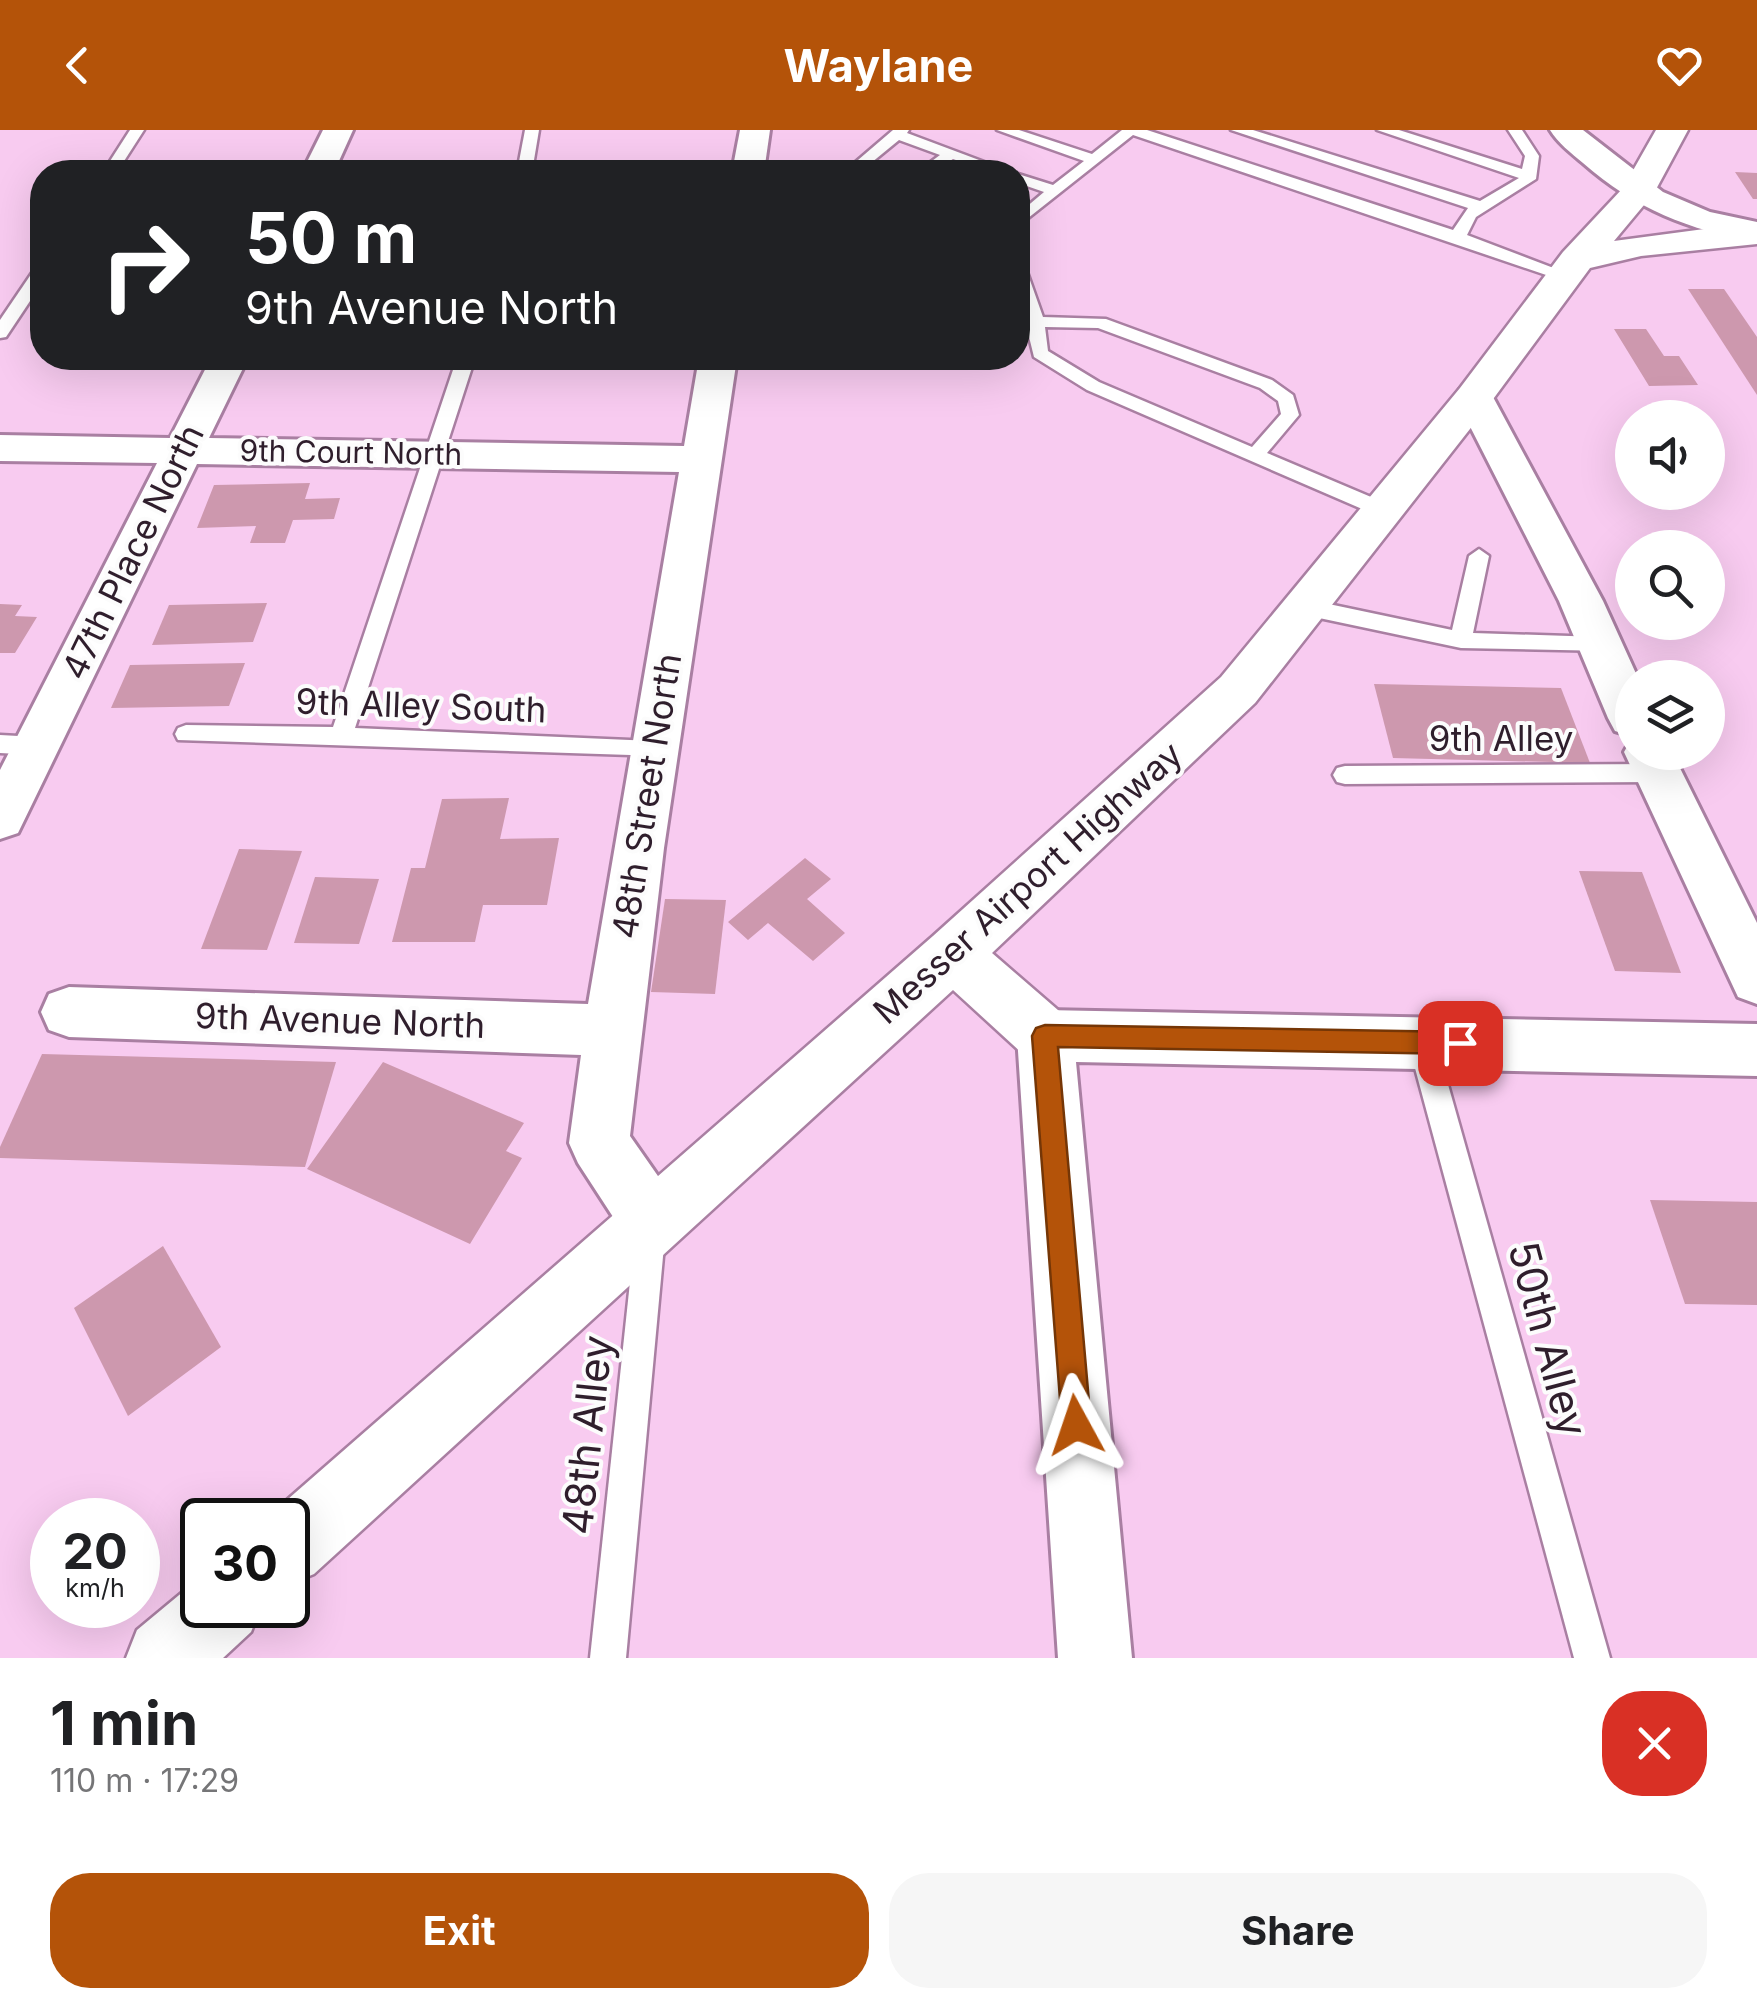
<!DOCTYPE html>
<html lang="en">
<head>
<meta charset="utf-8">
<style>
  :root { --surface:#fff; --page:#f6f6f6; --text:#202124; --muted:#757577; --accent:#b45309 }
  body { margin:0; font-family:Inter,sans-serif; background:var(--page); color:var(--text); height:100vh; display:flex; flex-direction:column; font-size:38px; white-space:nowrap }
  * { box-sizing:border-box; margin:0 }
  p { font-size:32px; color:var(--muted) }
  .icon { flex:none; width:55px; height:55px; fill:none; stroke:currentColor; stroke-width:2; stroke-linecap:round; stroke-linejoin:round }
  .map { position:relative; height:1528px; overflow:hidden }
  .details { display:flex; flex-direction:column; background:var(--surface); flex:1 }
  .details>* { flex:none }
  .guide { position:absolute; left:30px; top:30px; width:1000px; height:210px; border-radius:40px; box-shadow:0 10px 40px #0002; background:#202124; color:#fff; overflow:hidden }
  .controls { position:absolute; left:1615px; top:270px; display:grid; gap:20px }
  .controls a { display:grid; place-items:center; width:110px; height:110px; border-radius:50%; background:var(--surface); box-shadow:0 10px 40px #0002; font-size:50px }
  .speed { position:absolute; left:30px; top:1368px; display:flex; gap:20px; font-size:50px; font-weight:700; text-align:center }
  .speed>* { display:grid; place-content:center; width:130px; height:130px; border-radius:50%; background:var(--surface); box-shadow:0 10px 40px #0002; line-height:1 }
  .speed small { font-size:25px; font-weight:400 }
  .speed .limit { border:5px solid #111; border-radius:15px; background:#fff; color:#111 }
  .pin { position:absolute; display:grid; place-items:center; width:85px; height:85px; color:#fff; margin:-42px; border-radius:20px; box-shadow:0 5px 15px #0006 }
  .me { position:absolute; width:110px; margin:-55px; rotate:355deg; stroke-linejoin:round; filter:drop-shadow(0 0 8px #0008) }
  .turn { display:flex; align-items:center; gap:35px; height:210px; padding:0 50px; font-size:45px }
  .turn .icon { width:130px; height:130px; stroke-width:2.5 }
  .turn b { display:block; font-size:70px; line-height:85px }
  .round { display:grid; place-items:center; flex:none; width:105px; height:105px; border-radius:40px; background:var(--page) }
  .overview { display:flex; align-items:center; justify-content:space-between; height:170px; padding:0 50px }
  h1 { font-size:60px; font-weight:700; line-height:75px }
  .action { display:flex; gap:20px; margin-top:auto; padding:20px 50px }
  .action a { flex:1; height:115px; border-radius:40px; background:var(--accent); color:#fff; font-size:40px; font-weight:700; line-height:115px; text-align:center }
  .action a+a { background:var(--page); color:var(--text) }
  header { display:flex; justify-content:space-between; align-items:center; height:130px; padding:0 50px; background:var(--accent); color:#fff; font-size:45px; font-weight:700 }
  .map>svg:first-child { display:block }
  .building { fill:#cd98ae }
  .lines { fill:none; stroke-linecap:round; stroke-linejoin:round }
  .service-casing { stroke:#a97fa2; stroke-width:5 }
  .minor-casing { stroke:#a97fa2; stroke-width:6 }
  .secondary-casing { stroke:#a97fa2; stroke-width:5 }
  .service { fill:#fff; fill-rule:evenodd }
  .minor { fill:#fff; fill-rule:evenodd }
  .secondary { fill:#fff; fill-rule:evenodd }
  .route { fill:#b45309; stroke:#753606; stroke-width:2.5 }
  .labels { text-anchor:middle; stroke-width:8; stroke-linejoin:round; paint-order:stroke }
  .far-street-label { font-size:30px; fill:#2f1e2c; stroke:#fcfcfc }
  .street-label { font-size:35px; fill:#2f1e2c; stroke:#fcfcfc }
  .near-street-label { font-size:42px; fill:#2f1e2c; stroke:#fcfcfc }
</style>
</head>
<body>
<header><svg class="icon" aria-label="back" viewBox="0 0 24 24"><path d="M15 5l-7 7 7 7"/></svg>Waylane<svg class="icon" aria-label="heart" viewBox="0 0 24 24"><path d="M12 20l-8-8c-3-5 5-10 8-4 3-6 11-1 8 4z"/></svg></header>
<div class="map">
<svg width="1757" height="1528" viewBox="0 0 1757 1528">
  <rect width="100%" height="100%" fill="#f8cbf0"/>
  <g class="building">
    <polygon points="1735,42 1757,43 1757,69 1753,69"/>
    <polygon points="1688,159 1724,159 1757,207 1757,265"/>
    <polygon points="1614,199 1646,199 1664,226 1679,226 1698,255 1649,256"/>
    <polygon points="310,353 305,369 340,368 334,389 293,390 285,413 250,413 256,396 197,398 214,355"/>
    <polygon points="267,473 253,512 152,515 169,475"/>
    <polygon points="0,474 22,475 15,486 37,487 15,523 0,523"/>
    <polygon points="245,533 229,576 111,578 130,535"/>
    <polygon points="1374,554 1561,558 1590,633 1393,628"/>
    <polygon points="509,668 500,709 559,708 547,775 483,775 475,812 392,812 411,738 425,738 442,669"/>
    <polygon points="239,719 302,721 267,820 201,819"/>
    <polygon points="805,728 831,749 807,769 845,803 813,831 768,793 748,810 728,792"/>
    <polygon points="1579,741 1642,742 1681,843 1615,841"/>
    <polygon points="315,747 379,749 359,814 294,813"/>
    <polygon points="665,769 726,770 715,864 651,862"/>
    <polygon points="42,924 336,932 305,1037 0,1028 0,1017"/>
    <polygon points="383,932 524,993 506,1021 522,1028 470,1114 307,1039"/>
    <polygon points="1650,1070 1757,1072 1757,1175 1685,1174"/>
    <polygon points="163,1116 221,1217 128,1286 74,1178"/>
  </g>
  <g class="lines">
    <g class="service-casing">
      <g id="service">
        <polygon points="130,0 144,0 117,42 103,42"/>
        <polygon points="525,0 539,0 532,42 517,42"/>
        <polygon points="893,0 909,0 907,3 1011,42 990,42 953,29 933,42 917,42 940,25 899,10 860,42 844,42"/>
        <polygon points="997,0 1019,0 1092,24 1122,0 1147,0 1453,100 1468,78 1231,0 1253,0 1480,71 1519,48 1377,0 1399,0 1522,39 1525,26 1508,0 1522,0 1539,26 1536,49 1476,87 1467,105 1572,145 1558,149 1133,5 1018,96 1018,84 1044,62 1018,53 1018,44 1053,55 1084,31"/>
        <path d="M1018,134L1026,139L1043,187L1106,189L1272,250L1293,265L1299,285L1267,323L1390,375V385H1376L1087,260L1034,227L1018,162ZM1045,197L1098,198L1260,258L1278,271L1281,284L1252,317L1099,252L1048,221Z"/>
        <polygon points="42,136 42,153 6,207 0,208 0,190 36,137"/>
        <polygon points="457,228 475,228 355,598 653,611 665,620 661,626 178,610 175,604 178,598 186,595 333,597"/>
        <polygon points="1479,419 1489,426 1473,503 1600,507 1608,509 1611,515 1608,521 1461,518 1305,485 1294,477 1305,469 1452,500 1469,426"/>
        <polygon points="0,605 37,607 48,616 37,625 0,623"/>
        <polygon points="1657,634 1665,636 1669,643 1665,650 1657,652 1345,654 1337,652 1333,645 1337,638 1345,636"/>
        <polygon points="1422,900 1432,903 1436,912 1610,1528 1574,1528 1408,912 1412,903"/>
        <polygon points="650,1090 660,1095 665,1105 626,1528 590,1528 635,1105 640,1095"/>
      </g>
    </g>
    <g class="minor-casing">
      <g id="minor">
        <polygon points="323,0 353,0 334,42 302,42"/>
        <polygon points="740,0 770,0 764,42 732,42"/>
        <path d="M1550,0H1583L1663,62L1710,82L1757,92V112C1689,100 1635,79 1583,33C1571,23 1558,13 1550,0Z"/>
        <polygon points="211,228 248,228 209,308 684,316 699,228 737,228 664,718 630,1006 674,1069 683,1091 674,1113 652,1122 630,1113 578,1033 569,1013 581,925 69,907 49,900 41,882 49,864 69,857 588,874 679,342 197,334 18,703 0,709 0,640 157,333 0,331 0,305 170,308"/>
        <polygon points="1474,255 1488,259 1493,267 1603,471 1638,548 1632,548 1632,606 1615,601 1608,588 1559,471 1455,267 1460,259"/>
        <polygon points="1632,608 1632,622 1672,622 1757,793 1757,874 1738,867 1624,622"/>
        <polygon points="1045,880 1757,894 1757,946 1076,932 1132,1528 1058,1528 1017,906 1025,888"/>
      </g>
    </g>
    <g class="secondary-casing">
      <g id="secondary">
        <polygon points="1656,0 1688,0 1654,63 1614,111 1757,92 1757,114 1641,126 1590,138 1488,276 1255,573 992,823 1066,887 1075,906 1066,925 1045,933 1024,925 953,860 314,1444 288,1455 288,1390 264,1390 933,806 1221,547 1460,258 1563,122 1623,58"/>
        <polygon points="202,1446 202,1475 262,1475 251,1502 223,1528 126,1528 137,1500"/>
      </g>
    </g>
    <use href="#service" class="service"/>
    <use href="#minor" class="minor"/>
    <use href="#secondary" class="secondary"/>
  </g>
  <polygon class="route" points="1045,895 1460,902 1468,905 1472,913 1468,921 1460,924 1058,917 1091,1295 1087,1305 1076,1309 1066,1305 1062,1295 1032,906 1036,898"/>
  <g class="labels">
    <g class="far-street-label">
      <text transform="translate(351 323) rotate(1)" y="10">9th Court North</text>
    </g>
    <g class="street-label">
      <text transform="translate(133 422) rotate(-64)" y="12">47th Place North</text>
      <text transform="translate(421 576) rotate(2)" y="12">9th Alley South</text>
      <text x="1501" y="621">9th Alley</text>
      <text transform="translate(647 666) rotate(-81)" y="12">48th Street North</text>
      <text transform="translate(1028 753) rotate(-42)" y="12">Messer Airport Highway</text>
      <text transform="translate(340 891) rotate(2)" y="12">9th Avenue North</text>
    </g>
    <g class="near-street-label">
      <text transform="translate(1548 1209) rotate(75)" y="15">50th Alley</text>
      <text transform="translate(587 1305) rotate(-84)" y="15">48th Alley</text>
    </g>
  </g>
</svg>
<div class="controls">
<a><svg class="icon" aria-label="sound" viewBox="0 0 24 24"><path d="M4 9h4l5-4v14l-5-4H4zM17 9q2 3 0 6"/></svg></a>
<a><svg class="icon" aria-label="search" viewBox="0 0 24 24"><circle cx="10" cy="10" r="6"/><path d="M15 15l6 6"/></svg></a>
<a><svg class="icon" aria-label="layers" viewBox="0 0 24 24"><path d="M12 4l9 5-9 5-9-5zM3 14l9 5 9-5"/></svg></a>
</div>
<div class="speed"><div>20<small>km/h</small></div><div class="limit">30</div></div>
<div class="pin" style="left:1460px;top:913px;background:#d93025"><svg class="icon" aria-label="arrive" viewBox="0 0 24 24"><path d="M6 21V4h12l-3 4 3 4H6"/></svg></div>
<svg class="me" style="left:1076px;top:1295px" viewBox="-20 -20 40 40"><path d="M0-17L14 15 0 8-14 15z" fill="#b45309" stroke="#fff" stroke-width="4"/></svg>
<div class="guide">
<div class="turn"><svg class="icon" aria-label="right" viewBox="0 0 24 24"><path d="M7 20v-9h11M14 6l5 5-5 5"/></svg><div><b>50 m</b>9th Avenue North</div></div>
</div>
</div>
<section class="details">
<div class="overview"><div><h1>1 min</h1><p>110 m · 17:29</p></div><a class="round" style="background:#d93025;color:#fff"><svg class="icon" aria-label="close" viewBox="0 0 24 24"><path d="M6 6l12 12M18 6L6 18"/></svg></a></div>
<div class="action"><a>Exit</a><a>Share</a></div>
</section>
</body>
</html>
